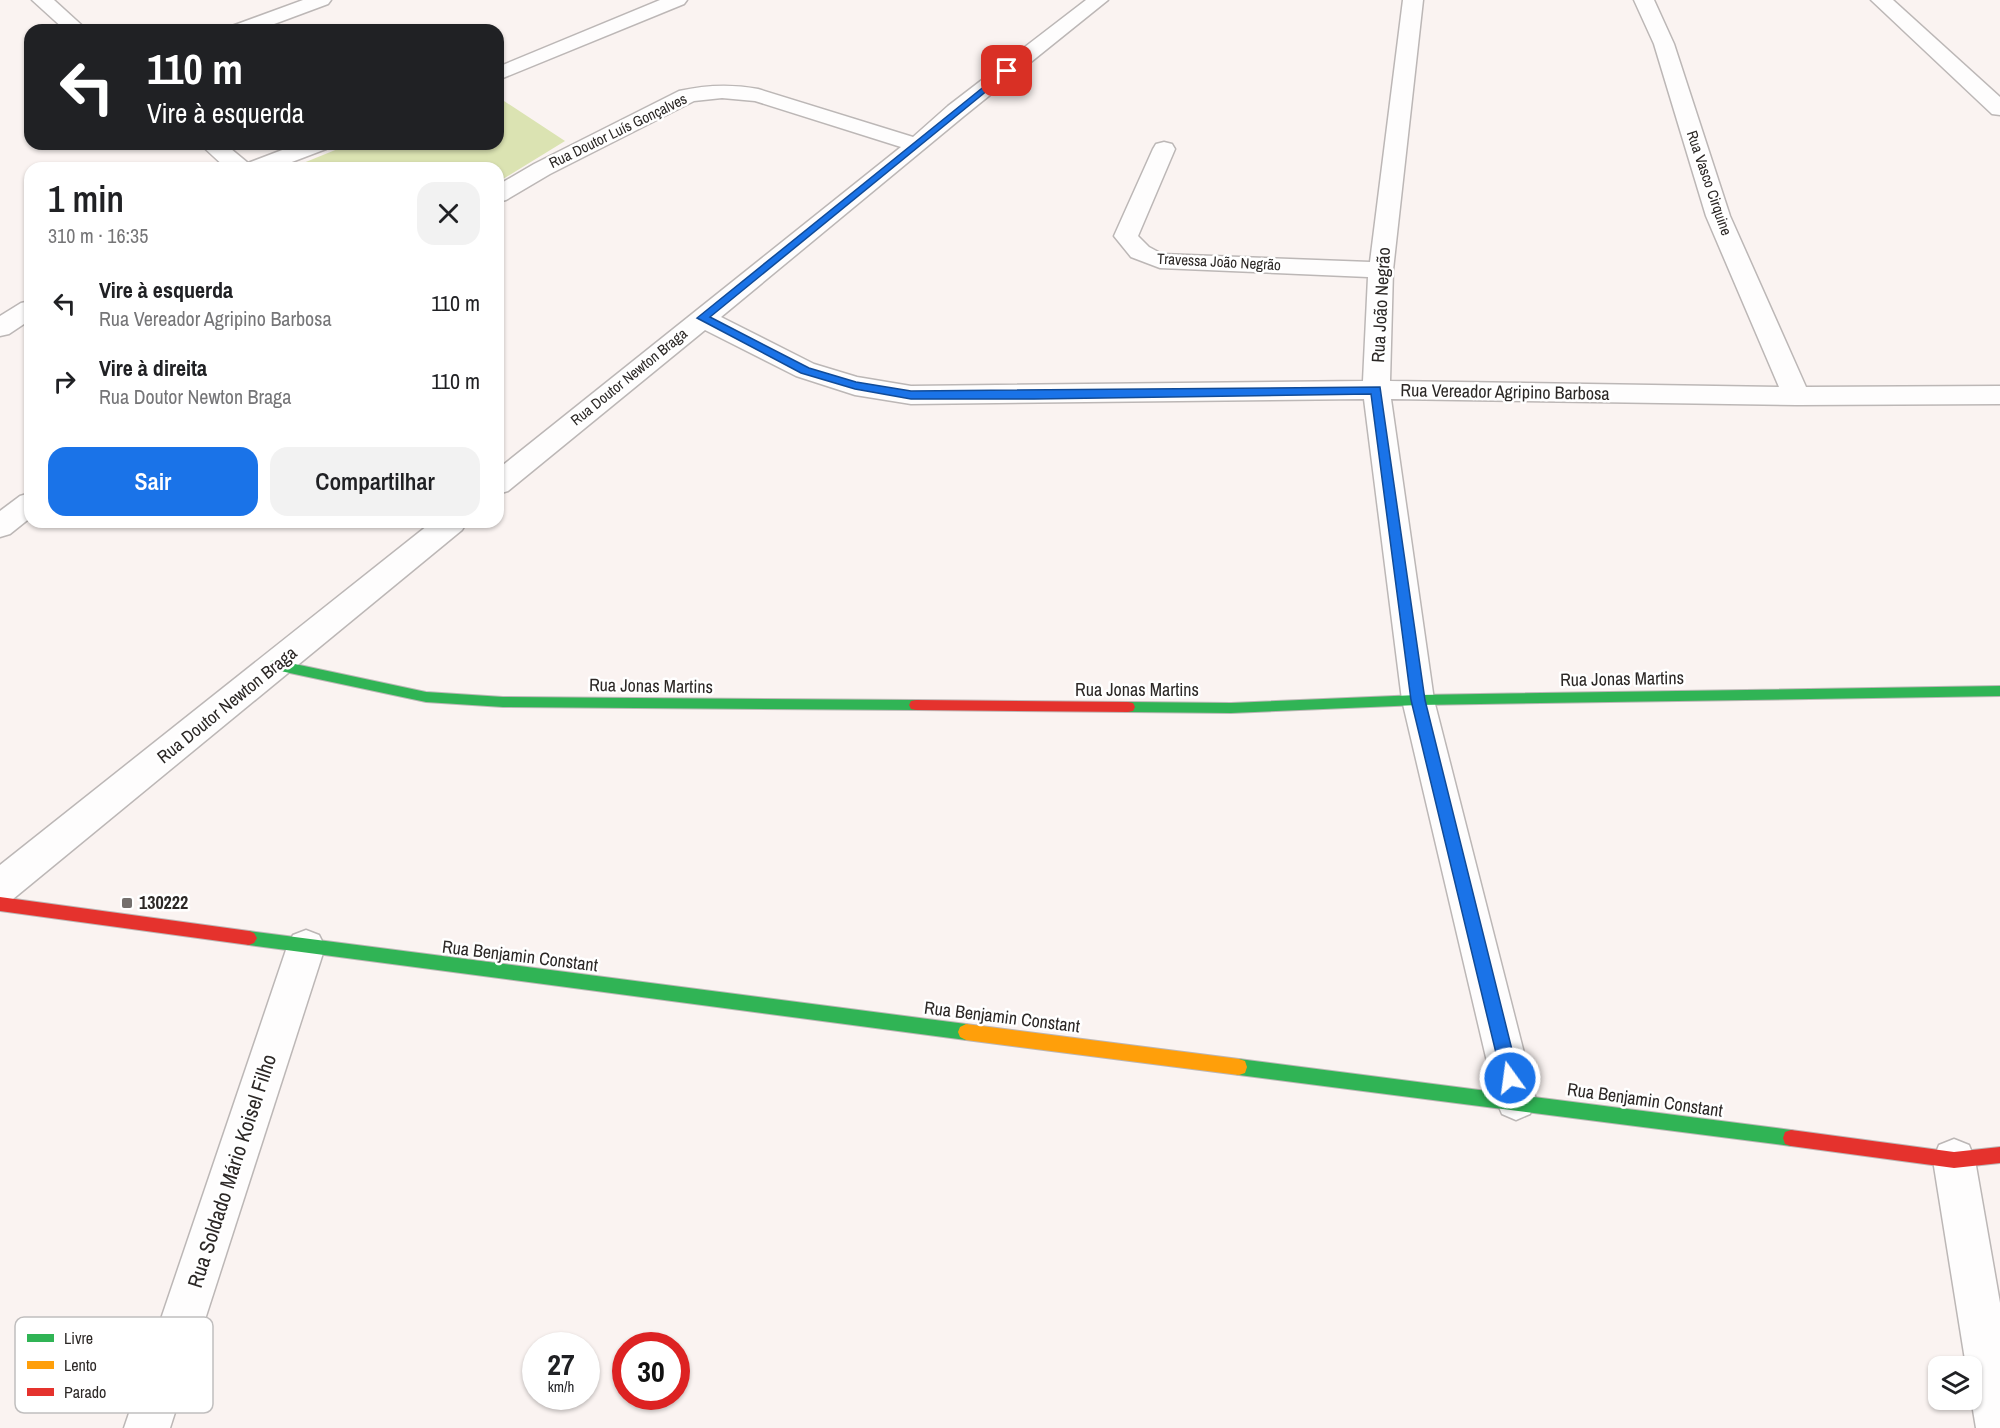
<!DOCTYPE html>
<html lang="pt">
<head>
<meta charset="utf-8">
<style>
  :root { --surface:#fff; --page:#f2f2f2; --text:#202124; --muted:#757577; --accent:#1a73e8 }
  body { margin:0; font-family:"Archivo Narrow",sans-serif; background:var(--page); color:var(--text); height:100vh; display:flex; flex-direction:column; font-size:22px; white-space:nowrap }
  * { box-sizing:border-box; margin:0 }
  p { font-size:20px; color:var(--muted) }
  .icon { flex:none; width:33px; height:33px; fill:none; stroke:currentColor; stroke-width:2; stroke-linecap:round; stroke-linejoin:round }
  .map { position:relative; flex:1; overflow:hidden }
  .panel { position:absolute; left:24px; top:162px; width:480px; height:366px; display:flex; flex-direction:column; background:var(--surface); border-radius:18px; box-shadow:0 2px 4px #0004 }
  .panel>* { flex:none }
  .hud { position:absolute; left:24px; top:24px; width:480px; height:126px; border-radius:18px; box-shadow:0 2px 4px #0004; background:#202124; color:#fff; overflow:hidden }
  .tools { position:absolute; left:1928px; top:1356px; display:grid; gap:12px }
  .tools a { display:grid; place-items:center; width:54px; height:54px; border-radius:12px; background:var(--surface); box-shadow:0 2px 4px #0004; font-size:30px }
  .speed { position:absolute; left:522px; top:1332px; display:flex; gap:12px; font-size:30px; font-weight:700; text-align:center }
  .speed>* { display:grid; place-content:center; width:78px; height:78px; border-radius:50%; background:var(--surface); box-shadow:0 2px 4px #0004; line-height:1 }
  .speed small { font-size:15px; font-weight:400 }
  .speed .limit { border:9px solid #d22; background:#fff; color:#111 }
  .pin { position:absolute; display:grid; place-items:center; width:51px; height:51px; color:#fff; margin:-26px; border-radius:12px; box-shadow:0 3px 9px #0006 }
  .me { position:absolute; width:66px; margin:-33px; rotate:346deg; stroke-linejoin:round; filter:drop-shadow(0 0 4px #0008) }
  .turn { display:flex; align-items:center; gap:21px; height:126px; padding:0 24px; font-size:27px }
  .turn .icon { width:78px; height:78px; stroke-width:2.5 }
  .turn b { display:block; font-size:42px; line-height:51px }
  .round { display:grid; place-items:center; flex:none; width:63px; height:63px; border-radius:18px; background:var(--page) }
  .head { display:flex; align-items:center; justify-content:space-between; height:102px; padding:0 24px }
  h1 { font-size:36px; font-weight:600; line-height:45px }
  .button { display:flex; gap:12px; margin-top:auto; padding:12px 24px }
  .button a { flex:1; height:69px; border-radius:18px; background:var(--accent); color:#fff; font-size:24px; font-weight:600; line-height:69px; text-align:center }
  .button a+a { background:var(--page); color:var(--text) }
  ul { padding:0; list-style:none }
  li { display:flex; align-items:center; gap:18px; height:78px; padding:0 24px }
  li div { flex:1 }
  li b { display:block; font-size:22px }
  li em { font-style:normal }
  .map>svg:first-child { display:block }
  .green { fill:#dbe3b2 }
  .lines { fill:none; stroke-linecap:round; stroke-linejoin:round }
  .street-casing { stroke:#bcb7b6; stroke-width:3 }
  .fast-casing { stroke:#bcb7b6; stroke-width:2 }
  .slow-casing { stroke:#bcb7b6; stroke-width:2 }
  .jam-casing { stroke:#bcb7b6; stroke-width:2 }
  .street { fill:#fefdfd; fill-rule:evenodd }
  .fast { fill:#30b455; fill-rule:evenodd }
  .slow { fill:#ff9f0a; fill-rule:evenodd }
  .jam { fill:#e5322d; fill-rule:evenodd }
  .route { fill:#1a73e8; stroke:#114b97; stroke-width:1.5 }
  .poi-dot { fill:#746f6d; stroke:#fff; stroke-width:2 }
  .labels { text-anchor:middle; stroke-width:5; stroke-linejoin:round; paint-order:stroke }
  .far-street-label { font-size:15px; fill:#2c2826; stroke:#fff }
  .street-label { font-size:18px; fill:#2c2826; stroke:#fff }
  .poi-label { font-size:18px; font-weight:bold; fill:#2c2826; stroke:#fff; text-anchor:start }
  .near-street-label { font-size:21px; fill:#2c2826; stroke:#fff }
  .key { fill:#fff; stroke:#c0bebe; stroke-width:1.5 }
  .key-label { font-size:16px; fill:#2c2826 }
</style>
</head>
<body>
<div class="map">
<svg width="2000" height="1428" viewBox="0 0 2000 1428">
  <rect width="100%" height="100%" fill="#faf3f1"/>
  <polygon class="green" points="498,97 565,141 498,182 498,168 291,168 350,144 498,144"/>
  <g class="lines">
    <g class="street-casing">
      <g id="street">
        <polygon points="32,0 54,0 87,30 65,30"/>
        <polygon points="303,0 331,0 328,4 258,30 229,30 232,26"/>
        <polygon points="660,0 687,0 684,4 498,80 498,67"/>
        <path d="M1086,0H1108L964,116L721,317L814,364L857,377L911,386L1363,381L1368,277L1160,268L1131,257L1114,236L1153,149L1156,144L1164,142L1172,144L1175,149L1138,236L1149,247L1162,254L1370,262L1403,0H1423L1393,270L1390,381L1779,387L1706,216L1654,44L1634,0H1654L1674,44L1730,216L1806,387L2000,386V404L1797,405L1391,399L1434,700L1536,1100L1530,1114L1516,1120L1502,1114L1496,1100L1402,700L1364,399L911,404L855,395L796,376L705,330L508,491L498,494V469L901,147L755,101L722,98L694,101L550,174L506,200L498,202V185L534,164L679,91C706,85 731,84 758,89L913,137L948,106Z"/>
        <polygon points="1871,0 1893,0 2000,97 2000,115 1992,114"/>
        <polygon points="200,144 225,144 248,163 298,144 329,144 326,149 276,168 226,168"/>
        <polygon points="30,301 30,320 9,334 0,336 0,316 21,303"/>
        <polygon points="30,493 30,518 10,534 0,537 0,511 20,496"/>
        <polygon points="432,522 467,522 462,530 13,899 0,903 0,865"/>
        <polygon points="306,930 319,935 325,947 170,1428 124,1428 287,947 293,935"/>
        <polygon points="1954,1139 1969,1145 1975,1160 2000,1303 2000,1428 1976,1428 1971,1398 1971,1366 1966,1366 1933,1160 1939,1145"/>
      </g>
    </g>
    <g class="fast-casing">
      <g id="fast">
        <polygon points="276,660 426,692 503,697 916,700 921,701 923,705 921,709 916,710 503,707 426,702 271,669 269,665 271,661"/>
        <polygon points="2000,686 2000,696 1418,705 1231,713 1128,712 1123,711 1121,707 1123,703 1128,702 1231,703 1418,695"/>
        <polygon points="249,931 966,1024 972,1027 974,1032 972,1037 966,1040 249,945 244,943 241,938 244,933"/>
        <polygon points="1239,1059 1791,1130 1797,1132 1799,1138 1797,1144 1791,1146 1239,1075 1233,1073 1231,1067 1233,1061"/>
      </g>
    </g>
    <g class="slow-casing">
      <polygon id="slow" points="966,1024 1239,1059 1245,1061 1247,1067 1245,1073 1239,1075 966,1040 960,1037 958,1032 960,1027"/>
    </g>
    <g class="jam-casing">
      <g id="jam">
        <polygon points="916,700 1128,702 1133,703 1135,707 1133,711 1128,712 916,710 911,709 909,705 911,701"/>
        <polygon points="0,897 249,931 254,933 257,938 254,943 249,945 0,911"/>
        <polygon points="1791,1130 1954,1152 2000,1147 2000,1163 1954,1168 1791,1146 1785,1144 1783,1138 1785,1132"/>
      </g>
    </g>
    <use href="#street" class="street"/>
    <use href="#fast" class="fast"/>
    <use href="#slow" class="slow"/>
    <use href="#jam" class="jam"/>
  </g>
  <polygon class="route" points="1007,68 1010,69 1010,72 710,317 809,368 856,382 911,391 1380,387 1425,700 1519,1078 1516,1084 1510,1086 1505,1084 1502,1078 1411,700 1371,394 1034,399 911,399 855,389 801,373 697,318"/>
  <rect class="poi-dot" x="121" y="897" width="12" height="12" rx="3"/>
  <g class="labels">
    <g class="far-street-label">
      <text transform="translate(618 131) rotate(-26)" y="5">Rua Doutor Luís Gonçalves</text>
      <text transform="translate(1709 183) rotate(71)" y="5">Rua Vasco Cirquine</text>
      <text transform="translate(1219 262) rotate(3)" y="5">Travessa João Negrão</text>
      <text transform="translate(629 377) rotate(-39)" y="5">Rua Doutor Newton Braga</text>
    </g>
    <g class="street-label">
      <text transform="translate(1381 305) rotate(-87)" y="6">Rua João Negrão</text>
      <text transform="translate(1505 392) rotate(1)" y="6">Rua Vereador Agripino Barbosa</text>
      <text transform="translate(1622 679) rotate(-1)" y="6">Rua Jonas Martins</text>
      <text transform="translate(651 686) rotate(1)" y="6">Rua Jonas Martins</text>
      <text x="1137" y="696">Rua Jonas Martins</text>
      <text transform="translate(227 705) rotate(-39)" y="6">Rua Doutor Newton Braga</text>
      <text transform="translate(520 956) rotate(7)" y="6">Rua Benjamin Constant</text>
      <text transform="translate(1002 1017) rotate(7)" y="6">Rua Benjamin Constant</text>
      <text transform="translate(1645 1100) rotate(8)" y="6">Rua Benjamin Constant</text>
    </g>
    <g class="poi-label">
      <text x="139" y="909">130222</text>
    </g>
    <g class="near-street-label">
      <text transform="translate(232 1171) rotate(-72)" y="7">Rua Soldado Mário Koisel Filho</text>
    </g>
  </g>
  <rect x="15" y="1317" width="198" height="96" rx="9" class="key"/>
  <rect x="27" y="1334" width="27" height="8" fill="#30b455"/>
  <rect x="27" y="1361" width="27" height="8" fill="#ff9f0a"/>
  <rect x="27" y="1388" width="27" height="8" fill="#e5322d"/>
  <g class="key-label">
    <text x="64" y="1344">Livre</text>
    <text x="64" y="1371">Lento</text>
    <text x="64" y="1398">Parado</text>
  </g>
</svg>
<div class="tools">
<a><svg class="icon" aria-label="layers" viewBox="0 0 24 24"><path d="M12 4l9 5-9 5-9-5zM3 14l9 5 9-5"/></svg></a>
</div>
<div class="speed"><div>27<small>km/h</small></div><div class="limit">30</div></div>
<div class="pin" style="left:1007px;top:71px;background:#d93025"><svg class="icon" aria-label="arrive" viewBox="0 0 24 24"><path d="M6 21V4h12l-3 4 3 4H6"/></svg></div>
<svg class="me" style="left:1510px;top:1078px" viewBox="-20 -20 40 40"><circle r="17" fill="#1a73e8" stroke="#fff" stroke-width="3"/><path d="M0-11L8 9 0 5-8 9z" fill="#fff"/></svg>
<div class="hud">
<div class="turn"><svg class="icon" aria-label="left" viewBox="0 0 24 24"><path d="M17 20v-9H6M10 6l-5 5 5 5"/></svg><div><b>110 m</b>Vire à esquerda</div></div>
</div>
<section class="panel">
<div class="head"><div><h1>1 min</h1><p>310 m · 16:35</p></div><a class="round"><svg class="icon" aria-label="close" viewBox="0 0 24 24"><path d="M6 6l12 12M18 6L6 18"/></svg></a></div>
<ul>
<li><svg class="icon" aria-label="left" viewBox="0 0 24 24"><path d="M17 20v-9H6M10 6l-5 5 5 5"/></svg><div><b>Vire à esquerda</b><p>Rua Vereador Agripino Barbosa</p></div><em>110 m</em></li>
<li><svg class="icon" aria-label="right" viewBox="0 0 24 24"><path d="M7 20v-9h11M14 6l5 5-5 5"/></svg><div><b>Vire à direita</b><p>Rua Doutor Newton Braga</p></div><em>110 m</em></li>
</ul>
<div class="button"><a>Sair</a><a>Compartilhar</a></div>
</section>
</div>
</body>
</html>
